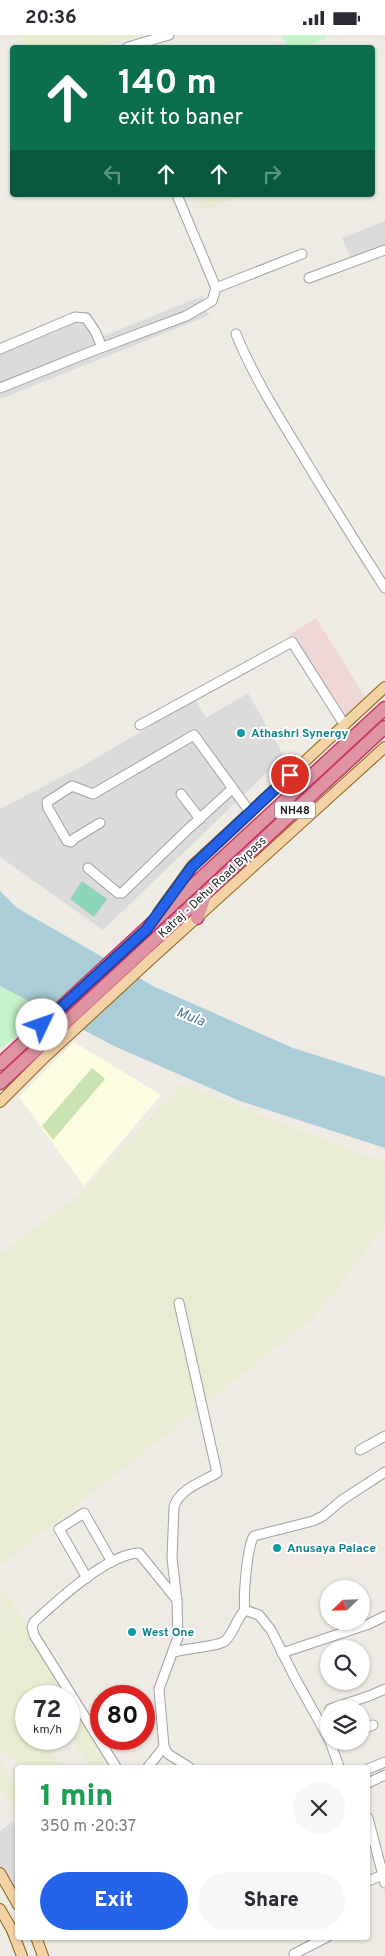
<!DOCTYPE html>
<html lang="en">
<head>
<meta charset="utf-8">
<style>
  :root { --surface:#fff; --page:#f7f7f7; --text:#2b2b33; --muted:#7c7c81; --accent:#2563eb }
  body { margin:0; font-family:Overpass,sans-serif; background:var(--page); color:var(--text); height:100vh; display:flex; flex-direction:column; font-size:19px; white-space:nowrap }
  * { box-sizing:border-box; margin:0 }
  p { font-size:16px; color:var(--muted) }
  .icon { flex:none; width:28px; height:28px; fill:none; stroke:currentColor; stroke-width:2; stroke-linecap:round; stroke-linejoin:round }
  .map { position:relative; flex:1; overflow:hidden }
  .side { position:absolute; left:15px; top:1730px; width:355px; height:175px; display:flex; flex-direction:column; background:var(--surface); border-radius:5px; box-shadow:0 1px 4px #0004 }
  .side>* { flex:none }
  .hud { position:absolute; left:10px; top:10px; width:365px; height:152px; border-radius:5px; box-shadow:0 1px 4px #0004; background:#0b6e4f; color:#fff; overflow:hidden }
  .needle { width:32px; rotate:247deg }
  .tools { position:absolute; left:320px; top:1545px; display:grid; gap:10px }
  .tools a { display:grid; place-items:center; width:50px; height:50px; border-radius:50%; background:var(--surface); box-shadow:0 1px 4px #0004; font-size:25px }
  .speed { position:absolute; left:15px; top:1650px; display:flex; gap:10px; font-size:25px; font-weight:700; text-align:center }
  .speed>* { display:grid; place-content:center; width:65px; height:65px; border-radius:50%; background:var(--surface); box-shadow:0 1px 4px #0004; line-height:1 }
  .speed small { font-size:12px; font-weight:400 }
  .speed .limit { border:8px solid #d22; background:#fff; color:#111 }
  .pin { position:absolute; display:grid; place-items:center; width:42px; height:42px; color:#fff; margin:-21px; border:2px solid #fff; border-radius:50%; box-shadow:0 1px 5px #0007 }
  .me { position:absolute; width:55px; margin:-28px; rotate:48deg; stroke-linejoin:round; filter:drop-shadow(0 0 4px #0008) }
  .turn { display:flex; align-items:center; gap:18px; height:105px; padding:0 25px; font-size:22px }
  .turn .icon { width:65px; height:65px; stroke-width:2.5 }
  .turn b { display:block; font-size:35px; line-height:42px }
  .lanes { display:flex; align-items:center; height:48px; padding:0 25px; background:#0003; justify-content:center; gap:25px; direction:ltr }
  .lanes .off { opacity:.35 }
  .round { display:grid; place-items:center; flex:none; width:52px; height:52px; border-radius:26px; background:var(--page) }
  .headline { display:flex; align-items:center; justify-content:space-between; height:85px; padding:0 25px }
  h1 { font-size:30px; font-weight:800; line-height:38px; color:#1e9e55 }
  .action { display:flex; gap:10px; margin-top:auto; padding:10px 25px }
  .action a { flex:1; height:58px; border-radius:30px; background:var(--accent); color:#fff; font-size:20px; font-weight:800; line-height:58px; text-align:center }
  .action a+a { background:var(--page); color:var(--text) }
  .status { display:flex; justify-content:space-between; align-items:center; height:35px; padding:0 25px; background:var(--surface); direction:ltr }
  .status svg { height:14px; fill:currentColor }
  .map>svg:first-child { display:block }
  .residential { fill:#dcdbdb }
  .commercial { fill:#eed7d6 }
  .education { fill:#fcfce1 }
  .farmland { fill:#e9ebd2 }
  .grass { fill:#c9e4b0 }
  .park { fill:#c6f4ca }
  .pitch { fill:#8bd6b9 }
  .water { fill:#aacdd8 }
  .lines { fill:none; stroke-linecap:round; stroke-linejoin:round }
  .minor-casing { stroke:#a2a2a2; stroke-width:11 }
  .major-casing { stroke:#8b620e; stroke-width:12 }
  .highway-casing { stroke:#ca3567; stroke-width:15 }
  .minor { stroke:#fff; stroke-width:9 }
  .major { stroke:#f3d2a6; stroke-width:10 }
  .highway { stroke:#de94a2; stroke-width:12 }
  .route-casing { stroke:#184099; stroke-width:12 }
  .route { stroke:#2563eb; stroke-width:9 }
  .culture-dot { fill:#0f9aa8; stroke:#fff; stroke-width:2 }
  .labels { text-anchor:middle; stroke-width:4; stroke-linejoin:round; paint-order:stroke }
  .shield { fill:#fff; stroke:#626262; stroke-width:1 }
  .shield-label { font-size:11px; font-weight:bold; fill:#1e1e1e }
  .culture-label { font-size:12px; font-weight:bold; fill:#0d838f; stroke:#fff; text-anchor:start }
  .street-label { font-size:12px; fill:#1e1e1e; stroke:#fff }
  .water-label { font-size:14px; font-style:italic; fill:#51779e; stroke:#fff }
</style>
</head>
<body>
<div class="status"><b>20:36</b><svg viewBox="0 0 49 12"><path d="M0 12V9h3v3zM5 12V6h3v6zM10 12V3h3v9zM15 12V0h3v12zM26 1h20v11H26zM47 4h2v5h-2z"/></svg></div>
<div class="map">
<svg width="385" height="1921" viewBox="0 0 385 1921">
  <rect width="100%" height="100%" fill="#eeebe5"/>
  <g class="residential">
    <polygon points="385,186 385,213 351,225 342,203"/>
    <polygon points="203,261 201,269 203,274 210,280 0,364 0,311 89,276 101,302"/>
    <polygon points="248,658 284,721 103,895 0,822 0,774 79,733 139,698 194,662 206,683"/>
    <polygon points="12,1787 17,1795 17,1866 0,1835 0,1796"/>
  </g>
  <polygon class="commercial" points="316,583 365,662 342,683 289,600"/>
  <polygon class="education" points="74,1007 161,1060 84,1151 19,1062"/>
  <g class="farmland">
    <polygon points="18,0 144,0 96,12 23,12"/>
    <polygon points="197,160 244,160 203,176"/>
    <polygon points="181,1049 385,1128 385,1192 315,1282 0,1531 0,1219 81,1158"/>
    <polygon points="1,1549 112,1732 90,1732 69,1700 69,1661 43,1661 40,1657 36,1661 26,1661 26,1704 55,1704 58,1707 48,1712 63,1732 20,1732 5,1716 0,1721"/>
    <polygon points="0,1725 17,1753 17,1775 0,1755"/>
  </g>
  <polygon class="grass" points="92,1033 105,1044 53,1105 42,1091"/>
  <g class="park">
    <polygon points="281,0 325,0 327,3 305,12 288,12"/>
    <polygon points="0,951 46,974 21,999 0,1014"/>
  </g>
  <polygon class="pitch" points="82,846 107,864 94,882 70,864"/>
  <polygon class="water" points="0,856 17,873 155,952 293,1013 385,1042 385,1113 240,1066 114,1011 0,951"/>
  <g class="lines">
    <g class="minor-casing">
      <g id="minor">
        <polyline points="128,12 169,0"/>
        <polyline points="309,243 385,215"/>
        <polyline points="216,253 302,219"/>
        <path d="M236,299C252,338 274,374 296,410C325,458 354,505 385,553"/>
        <polyline points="0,314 75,282 86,283 95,296 102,312"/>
        <polyline points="0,353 90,317 186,281 212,266 216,253 177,160"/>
        <polyline points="140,690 292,607 344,689"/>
        <polyline points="181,759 200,784"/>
        <polyline points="100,788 75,803 71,807 67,806 48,773 47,767 72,751 93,759 194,700 250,777"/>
        <polyline points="88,833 118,858 122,858 186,796 232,754"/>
        <polyline points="360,1415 385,1401"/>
        <polyline points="87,1543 59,1494 84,1478 112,1527"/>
        <path d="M245,1575C243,1563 247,1511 254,1501L313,1486L323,1481L342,1465L385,1437"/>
        <path d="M174,1617C184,1614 220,1611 225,1606C234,1598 236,1584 245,1575L259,1580L271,1595L295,1643L329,1704"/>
        <polyline points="282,1618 369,1589 385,1581"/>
        <polyline points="330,1674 369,1661 385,1654"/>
        <polyline points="361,1695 373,1690"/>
        <polyline points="330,1706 339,1732"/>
        <polyline points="164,1712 168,1719 189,1732"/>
        <path d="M116,1732L34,1600L32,1592L34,1587C57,1566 107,1519 139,1518L143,1523L177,1565"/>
        <path d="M148,1732L164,1712L159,1654L178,1602L177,1566L172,1523L174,1472C179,1454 202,1447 217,1438L179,1268"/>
        <polyline points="368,1734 385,1727"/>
        <polyline points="368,1748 385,1740"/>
        <polyline points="368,1783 385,1848"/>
        <polyline points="368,1846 383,1840"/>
        <polyline points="294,1919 327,1902"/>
      </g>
    </g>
    <g class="major-casing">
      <g id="major">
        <polyline points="158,878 192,831 385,652"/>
        <polyline points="0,1067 46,1021 150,925 385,712"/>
        <polyline points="0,1838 18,1870"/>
        <polyline points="0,1874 12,1895 22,1921"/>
        <polyline points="36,1902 43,1921"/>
      </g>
    </g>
    <g class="highway-casing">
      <g id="highway">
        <polyline points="197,883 205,861"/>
        <polyline points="0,1029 385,673"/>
        <polyline points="0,1048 385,692"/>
      </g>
    </g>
    <use href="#minor" class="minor"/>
    <use href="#major" class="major"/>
    <use href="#highway" class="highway"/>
  </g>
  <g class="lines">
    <g class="route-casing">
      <polyline id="route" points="42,990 146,895 192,832 290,740"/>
    </g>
    <use href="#route" class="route"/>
  </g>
  <g class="culture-dot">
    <circle cx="241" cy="698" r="5"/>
    <circle cx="277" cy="1513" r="5"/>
    <circle cx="132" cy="1597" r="5"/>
  </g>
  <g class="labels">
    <rect class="shield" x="275" y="766.5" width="40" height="17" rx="4"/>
    <g class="shield-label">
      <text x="295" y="779">NH48</text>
    </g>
    <g class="culture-label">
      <text x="251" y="702">Athashri Synergy</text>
      <text x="287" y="1517">Anusaya Palace</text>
      <text x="142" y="1601">West One</text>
    </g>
    <g class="street-label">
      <text transform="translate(212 852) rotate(-43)" y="4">Katraj - Dehu Road Bypass</text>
    </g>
    <g class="water-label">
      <text transform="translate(191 981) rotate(22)" y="5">Mula</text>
    </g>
  </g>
</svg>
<div class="tools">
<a><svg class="needle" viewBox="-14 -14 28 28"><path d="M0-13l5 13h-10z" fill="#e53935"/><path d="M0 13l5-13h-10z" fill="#7c7c81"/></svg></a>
<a><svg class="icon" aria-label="search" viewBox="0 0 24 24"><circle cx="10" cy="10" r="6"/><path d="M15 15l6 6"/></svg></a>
<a><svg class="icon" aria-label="layers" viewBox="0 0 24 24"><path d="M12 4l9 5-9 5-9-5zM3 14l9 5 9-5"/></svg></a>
</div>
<div class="speed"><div>72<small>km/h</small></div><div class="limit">80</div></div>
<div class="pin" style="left:290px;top:740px;background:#d93025"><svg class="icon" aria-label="arrive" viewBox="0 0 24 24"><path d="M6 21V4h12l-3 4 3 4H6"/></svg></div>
<svg class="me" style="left:42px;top:990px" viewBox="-20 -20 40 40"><circle r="19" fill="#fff"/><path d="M0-13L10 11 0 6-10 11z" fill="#2563eb"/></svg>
<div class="hud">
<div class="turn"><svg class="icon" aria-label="ahead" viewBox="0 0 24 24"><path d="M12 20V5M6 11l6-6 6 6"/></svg><div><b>140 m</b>exit to baner</div></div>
<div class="lanes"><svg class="icon off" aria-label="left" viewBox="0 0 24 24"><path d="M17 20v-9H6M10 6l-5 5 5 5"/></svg><svg class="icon" aria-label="ahead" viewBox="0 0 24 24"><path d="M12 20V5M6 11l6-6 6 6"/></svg><svg class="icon" aria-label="ahead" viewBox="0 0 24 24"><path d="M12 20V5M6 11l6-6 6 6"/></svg><svg class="icon off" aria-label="right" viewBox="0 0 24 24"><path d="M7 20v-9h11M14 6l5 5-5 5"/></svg></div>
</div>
<section class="side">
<div class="headline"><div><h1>1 min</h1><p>350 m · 20:37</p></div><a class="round"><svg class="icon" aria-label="close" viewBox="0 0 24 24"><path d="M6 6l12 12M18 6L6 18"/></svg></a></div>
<div class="action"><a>Exit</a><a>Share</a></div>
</section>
</div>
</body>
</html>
